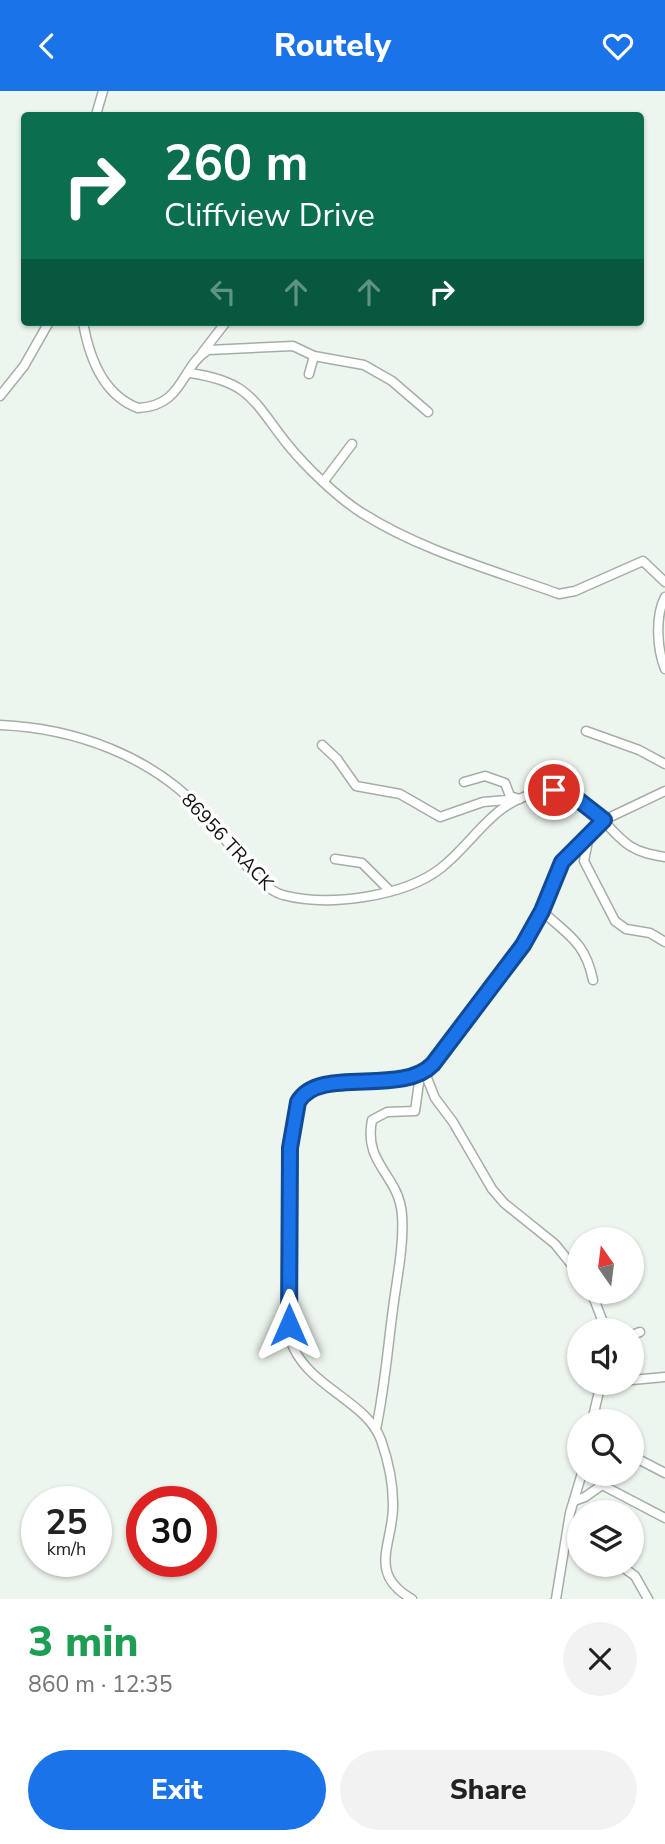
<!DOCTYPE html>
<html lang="en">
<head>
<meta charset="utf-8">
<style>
  :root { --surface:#fff; --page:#f2f2f2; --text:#222; --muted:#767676; --accent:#1a73e8 }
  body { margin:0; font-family:"Nunito Sans",sans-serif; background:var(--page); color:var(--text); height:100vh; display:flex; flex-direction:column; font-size:26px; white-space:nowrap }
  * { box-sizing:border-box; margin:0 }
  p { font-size:23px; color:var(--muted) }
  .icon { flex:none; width:38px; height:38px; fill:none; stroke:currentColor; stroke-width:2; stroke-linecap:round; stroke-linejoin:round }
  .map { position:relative; height:1508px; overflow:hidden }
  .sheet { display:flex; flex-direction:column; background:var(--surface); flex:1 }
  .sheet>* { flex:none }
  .banner { position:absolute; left:21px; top:21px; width:623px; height:214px; border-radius:7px; box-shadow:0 2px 5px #0004; background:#0b6e4f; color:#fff; overflow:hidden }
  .needle { width:46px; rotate:346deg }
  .tools { position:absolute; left:567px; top:1136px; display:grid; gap:14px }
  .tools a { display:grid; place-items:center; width:77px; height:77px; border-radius:50%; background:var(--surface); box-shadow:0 2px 5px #0004; font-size:35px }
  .speed { position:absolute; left:21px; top:1395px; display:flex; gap:14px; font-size:35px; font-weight:700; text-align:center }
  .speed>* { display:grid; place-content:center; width:91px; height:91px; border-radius:50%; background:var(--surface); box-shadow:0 2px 5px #0004; line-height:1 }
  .speed small { font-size:18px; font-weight:400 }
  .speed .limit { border:10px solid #d22; background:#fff; color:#111 }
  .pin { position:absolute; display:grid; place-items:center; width:60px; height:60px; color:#fff; margin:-30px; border:4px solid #fff; border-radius:50%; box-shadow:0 2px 7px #0007 }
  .me { position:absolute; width:77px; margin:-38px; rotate:0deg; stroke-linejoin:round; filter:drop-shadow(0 0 5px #0008) }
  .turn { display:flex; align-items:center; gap:24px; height:147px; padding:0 28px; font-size:32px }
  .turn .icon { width:91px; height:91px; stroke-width:2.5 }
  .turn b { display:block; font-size:49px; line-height:60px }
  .lanes { display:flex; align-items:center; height:66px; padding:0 28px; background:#0003; justify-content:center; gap:35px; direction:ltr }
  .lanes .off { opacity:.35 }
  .round { display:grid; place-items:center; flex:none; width:74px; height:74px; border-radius:37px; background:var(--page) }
  .head { display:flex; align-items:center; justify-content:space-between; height:119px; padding:0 28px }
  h1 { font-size:42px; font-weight:800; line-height:52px; color:#1e9e55 }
  .primary-button { display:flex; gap:14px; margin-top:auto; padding:14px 28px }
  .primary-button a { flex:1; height:80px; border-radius:42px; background:var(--accent); color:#fff; font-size:28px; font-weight:800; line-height:80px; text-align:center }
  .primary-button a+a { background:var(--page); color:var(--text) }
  header { display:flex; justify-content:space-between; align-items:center; height:91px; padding:0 28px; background:var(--accent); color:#fff; font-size:32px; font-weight:800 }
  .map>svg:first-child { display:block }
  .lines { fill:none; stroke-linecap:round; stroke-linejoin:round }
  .minor-casing { stroke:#a5aea6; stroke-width:11 }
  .minor { stroke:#fff; stroke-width:8 }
  .route-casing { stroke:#114b97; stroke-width:18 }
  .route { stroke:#1a73e8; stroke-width:12 }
  .labels { text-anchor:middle; stroke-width:7; stroke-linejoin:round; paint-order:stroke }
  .street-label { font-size:19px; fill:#101311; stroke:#fff }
</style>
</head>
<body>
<header><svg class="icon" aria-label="back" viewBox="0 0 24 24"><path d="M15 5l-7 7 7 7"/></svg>Routely<svg class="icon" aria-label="heart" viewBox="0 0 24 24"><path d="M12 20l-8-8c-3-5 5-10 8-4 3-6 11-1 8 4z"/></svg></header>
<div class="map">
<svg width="665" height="1508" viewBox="0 0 665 1508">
  <rect width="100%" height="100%" fill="#edf6ee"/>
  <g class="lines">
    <g class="minor-casing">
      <g id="minor">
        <polyline points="96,24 103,0"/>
        <path d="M83,231C89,266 103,304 138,317C184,315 181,275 208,259L293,255L314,265L309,283"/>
        <polyline points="202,262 226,231"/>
        <polyline points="314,265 364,274 392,290 428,321"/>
        <path d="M190,282C251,291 253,310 288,354C306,376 338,407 362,422C422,460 493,479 559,503L575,500L643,470L665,491"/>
        <polyline points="0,305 24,275 49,231"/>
        <polyline points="324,390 352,353"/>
        <path d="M665,506C655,525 657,558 665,578"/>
        <path d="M0,634C75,637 152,665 203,721C222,742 258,798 283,804C328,816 404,806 441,777C479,747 494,705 550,700C587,696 604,738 630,755C641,762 653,764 665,766"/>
        <polyline points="586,640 639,659 665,673"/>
        <polyline points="322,654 337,668 356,695 400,703 440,726 483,711 519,708 510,705 505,692 485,685 464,691"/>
        <polyline points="589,745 584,770 615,830 626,838 650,842 665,851"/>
        <polyline points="335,768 362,772 390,800"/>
        <path d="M542,820C569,845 585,851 593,889"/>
        <polyline points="425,982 435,1007 453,1031 492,1098 504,1112 555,1153 579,1183"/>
        <polyline points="591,1200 606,1239"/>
        <polyline points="632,1244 640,1241"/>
        <polyline points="632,1289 665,1286"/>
        <polyline points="592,1330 601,1292"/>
        <path d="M376,1338C385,1296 388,1253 394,1210C398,1182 404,1151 402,1124C399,1083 363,1074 372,1029L387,1021L415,1020L420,984"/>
        <polyline points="632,1365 665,1382"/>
        <polyline points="574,1410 585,1406 602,1394 665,1427"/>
        <polyline points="570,1440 579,1456"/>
        <polyline points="620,1474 635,1485 648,1508"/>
        <path d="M412,1508C366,1482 394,1452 393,1413C393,1392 388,1369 381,1349C366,1308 303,1295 290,1247C289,1210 281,1013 309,1000C346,983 388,996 425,982L523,854L542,820L556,783L570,762L604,729L665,700"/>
        <polyline points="556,1508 570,1422 582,1382"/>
      </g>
    </g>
    <use href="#minor" class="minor"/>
  </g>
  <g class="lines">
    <g class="route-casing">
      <path id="route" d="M289,1234L290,1057L298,1011C319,974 402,1006 433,973L523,854L542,820L562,771L604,729L572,704L554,699"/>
    </g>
    <use href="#route" class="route"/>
  </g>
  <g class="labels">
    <g class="street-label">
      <text transform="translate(228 750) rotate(47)" y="7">86956 TRACK</text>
    </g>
  </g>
</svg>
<div class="tools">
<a><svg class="needle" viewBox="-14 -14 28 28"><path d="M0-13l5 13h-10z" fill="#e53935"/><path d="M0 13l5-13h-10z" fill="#767676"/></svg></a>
<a><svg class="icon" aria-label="sound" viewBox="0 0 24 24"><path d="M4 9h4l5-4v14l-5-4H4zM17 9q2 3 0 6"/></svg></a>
<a><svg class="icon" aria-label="search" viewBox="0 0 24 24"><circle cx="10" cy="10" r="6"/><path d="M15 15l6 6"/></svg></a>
<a><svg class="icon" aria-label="layers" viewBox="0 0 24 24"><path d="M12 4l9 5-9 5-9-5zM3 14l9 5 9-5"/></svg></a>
</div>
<div class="speed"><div>25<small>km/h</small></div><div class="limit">30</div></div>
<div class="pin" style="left:554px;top:699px;background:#d93025"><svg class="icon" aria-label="arrive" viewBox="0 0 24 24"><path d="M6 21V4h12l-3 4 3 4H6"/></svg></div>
<svg class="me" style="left:289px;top:1234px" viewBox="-20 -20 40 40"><path d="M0-17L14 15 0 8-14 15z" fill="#1a73e8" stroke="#fff" stroke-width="4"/></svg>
<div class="banner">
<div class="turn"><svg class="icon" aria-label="right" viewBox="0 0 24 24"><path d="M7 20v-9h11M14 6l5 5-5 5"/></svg><div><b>260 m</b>Cliffview Drive</div></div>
<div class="lanes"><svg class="icon off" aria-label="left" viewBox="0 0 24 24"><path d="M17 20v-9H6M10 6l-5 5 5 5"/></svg><svg class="icon off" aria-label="ahead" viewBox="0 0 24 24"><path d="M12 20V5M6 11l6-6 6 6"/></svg><svg class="icon off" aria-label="ahead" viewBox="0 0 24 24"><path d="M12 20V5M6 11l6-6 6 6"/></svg><svg class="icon" aria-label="right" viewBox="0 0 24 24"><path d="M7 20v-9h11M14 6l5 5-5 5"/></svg></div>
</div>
</div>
<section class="sheet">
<div class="head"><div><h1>3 min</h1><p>860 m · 12:35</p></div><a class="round"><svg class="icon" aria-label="close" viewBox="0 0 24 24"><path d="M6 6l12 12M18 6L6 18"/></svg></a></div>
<div class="primary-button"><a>Exit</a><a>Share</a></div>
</section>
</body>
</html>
